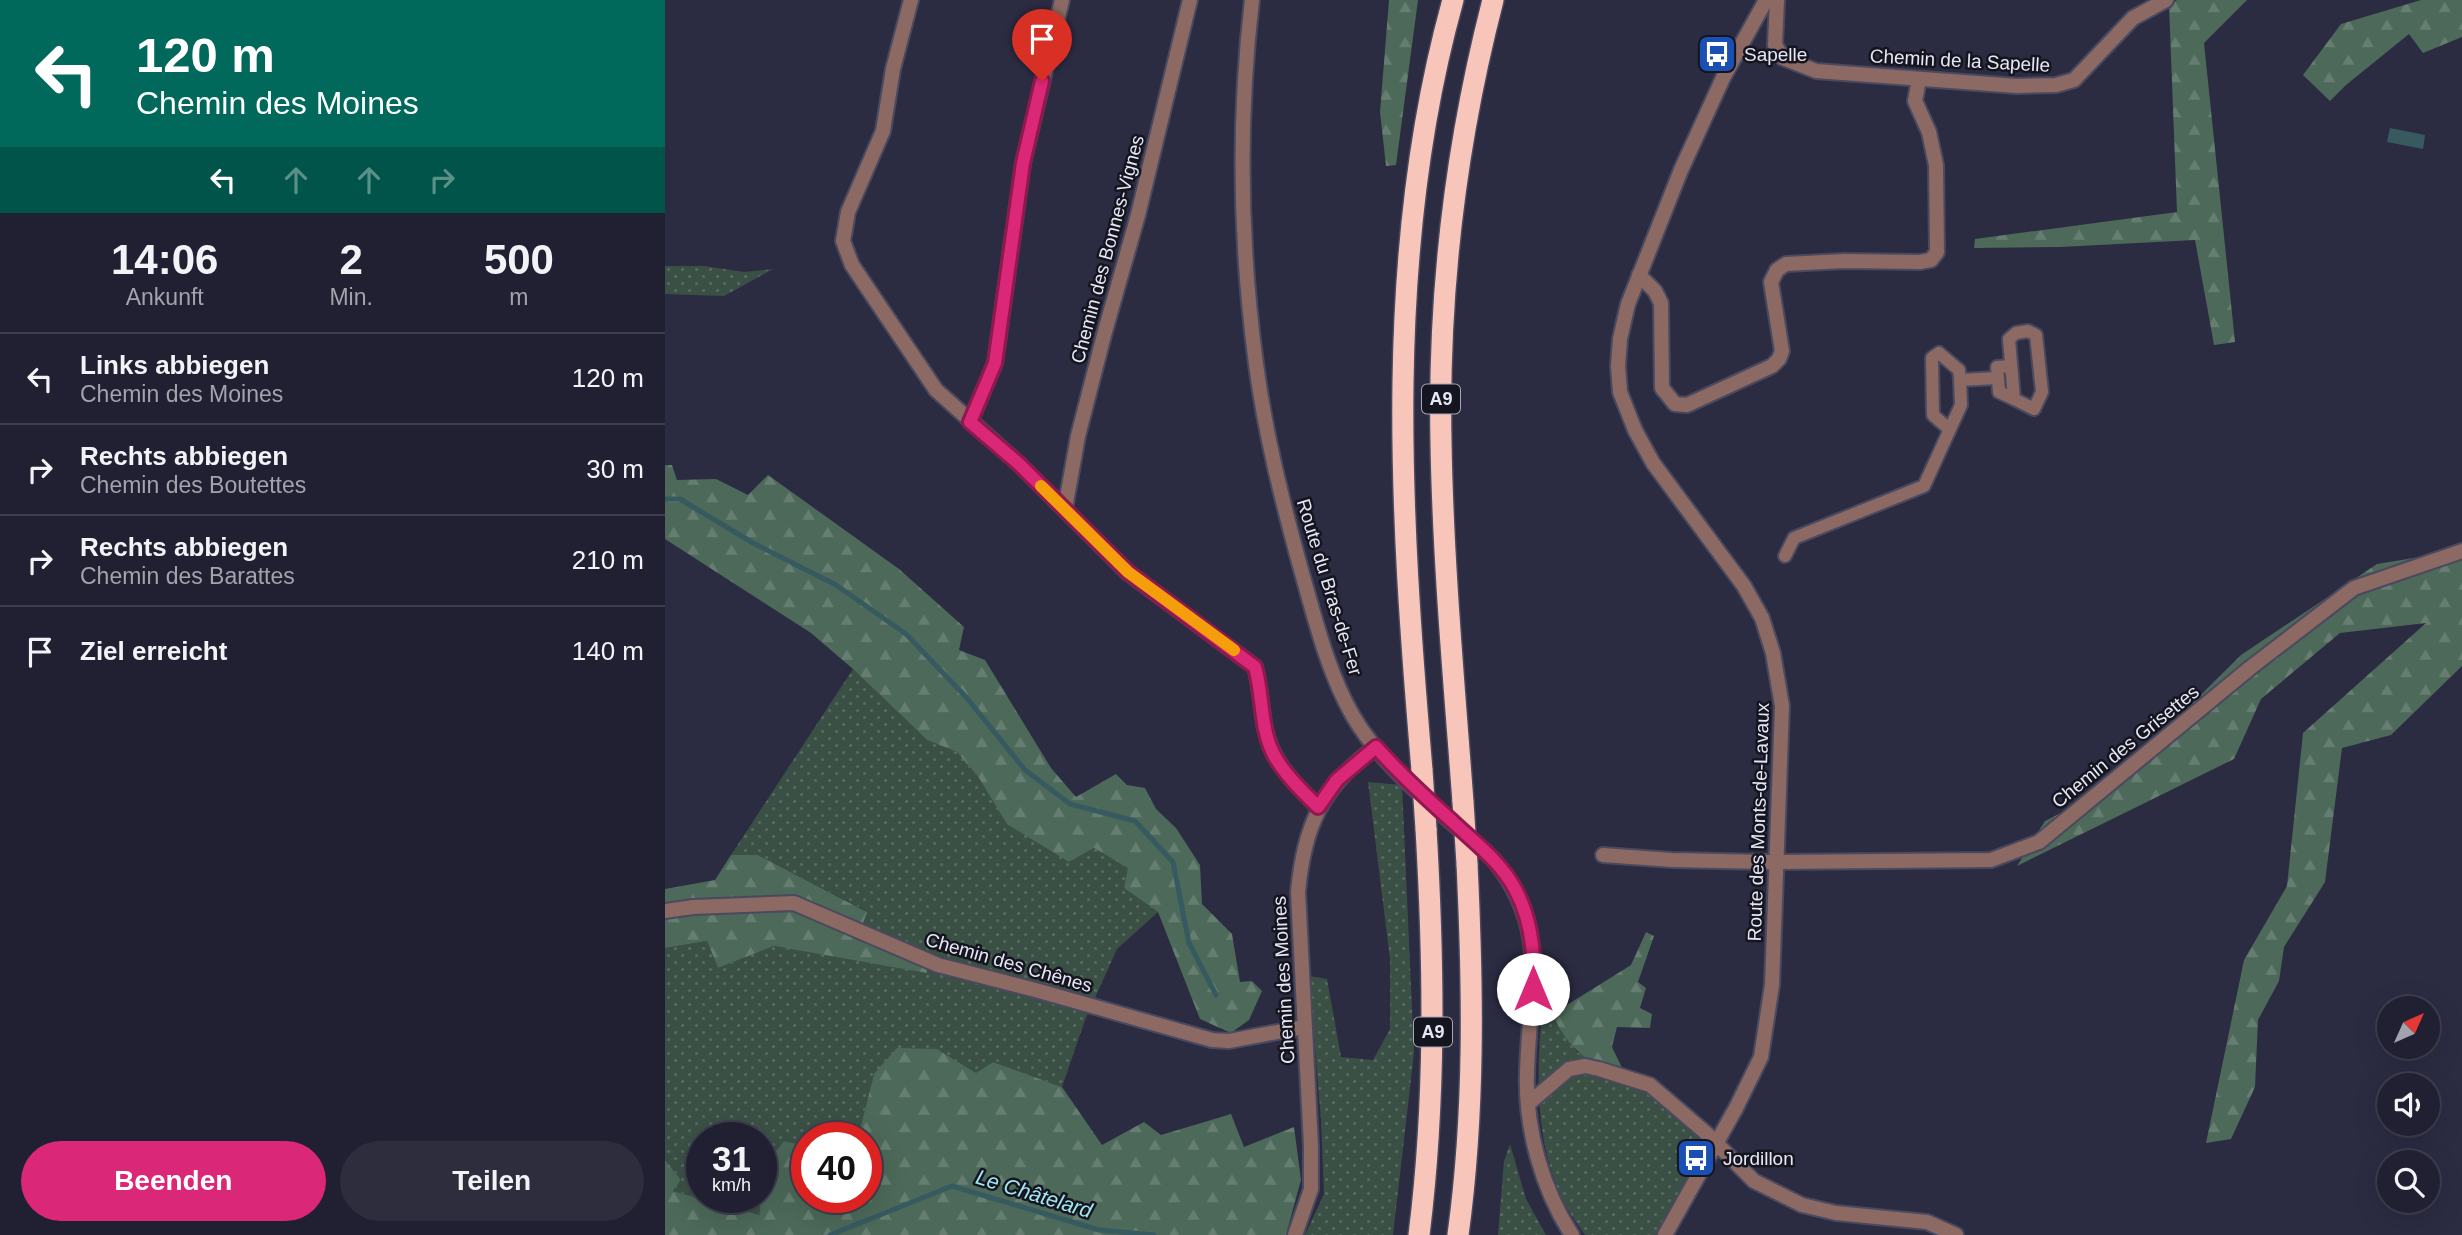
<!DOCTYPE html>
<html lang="de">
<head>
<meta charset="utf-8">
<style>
  :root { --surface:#202032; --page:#2d2d3e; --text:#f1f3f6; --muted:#a2a3ac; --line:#3d3e4d; --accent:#db2777 }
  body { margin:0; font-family:Arial,sans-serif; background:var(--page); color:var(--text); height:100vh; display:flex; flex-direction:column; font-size:26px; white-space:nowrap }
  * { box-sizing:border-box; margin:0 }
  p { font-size:23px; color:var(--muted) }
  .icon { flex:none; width:38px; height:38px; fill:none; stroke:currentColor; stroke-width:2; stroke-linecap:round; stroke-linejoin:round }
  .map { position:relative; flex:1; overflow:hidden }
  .sheet { display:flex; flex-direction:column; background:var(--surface); width:665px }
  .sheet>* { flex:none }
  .hud { background:#00695c; color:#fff; overflow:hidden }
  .needle { width:46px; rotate:45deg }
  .controls { position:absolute; left:1712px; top:996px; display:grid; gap:14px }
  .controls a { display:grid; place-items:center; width:63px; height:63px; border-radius:50%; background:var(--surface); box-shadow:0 7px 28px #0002,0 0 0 2px var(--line); font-size:35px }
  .speed { position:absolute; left:21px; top:1122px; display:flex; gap:14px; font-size:35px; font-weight:700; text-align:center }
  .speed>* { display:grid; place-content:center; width:91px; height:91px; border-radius:50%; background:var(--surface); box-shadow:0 7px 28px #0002,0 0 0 2px var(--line); line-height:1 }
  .speed small { font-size:18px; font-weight:400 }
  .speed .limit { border:10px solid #d22; background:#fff; color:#111 }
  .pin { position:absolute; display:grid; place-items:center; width:60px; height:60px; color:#fff; margin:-72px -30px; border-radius:50% 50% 50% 0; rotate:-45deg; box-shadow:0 0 7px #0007 }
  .pin .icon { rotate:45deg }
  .me { position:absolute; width:77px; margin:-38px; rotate:0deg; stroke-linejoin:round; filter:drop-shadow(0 0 5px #0008) }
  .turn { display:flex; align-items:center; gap:24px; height:147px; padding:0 21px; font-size:32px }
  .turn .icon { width:91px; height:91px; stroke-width:2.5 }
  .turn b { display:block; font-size:49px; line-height:60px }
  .lanes { display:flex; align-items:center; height:66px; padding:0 21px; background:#0003; justify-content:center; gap:35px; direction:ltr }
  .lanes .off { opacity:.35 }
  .eta { display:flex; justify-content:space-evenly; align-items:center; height:119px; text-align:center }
  .eta b { font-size:42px; font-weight:800; line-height:49px }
  .action { display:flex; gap:14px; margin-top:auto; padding:14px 21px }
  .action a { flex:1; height:80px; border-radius:42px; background:var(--accent); color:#fff; font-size:28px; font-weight:800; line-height:80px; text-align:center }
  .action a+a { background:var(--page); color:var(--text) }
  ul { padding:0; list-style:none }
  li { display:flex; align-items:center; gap:21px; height:91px; padding:0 21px; border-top:2px solid var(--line) }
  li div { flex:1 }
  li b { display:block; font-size:26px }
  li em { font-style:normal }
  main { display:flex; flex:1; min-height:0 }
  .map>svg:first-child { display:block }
  .green { fill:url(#green-dots) }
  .forest { fill:url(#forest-firs) }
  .water { fill:#375a60 }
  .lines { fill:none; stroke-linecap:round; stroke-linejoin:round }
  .stream { stroke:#375a60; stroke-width:5 }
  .pedestrian-casing { stroke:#49495f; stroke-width:16 }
  .minor-casing { stroke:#49495f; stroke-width:18 }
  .tertiary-casing { stroke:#49495f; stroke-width:18 }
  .motorway-casing { stroke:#49495f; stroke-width:24 }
  .pedestrian { stroke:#8c6963; stroke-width:12 }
  .minor { stroke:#8c6963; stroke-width:14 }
  .tertiary { stroke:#8c6963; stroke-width:14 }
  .motorway { stroke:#f8c5bb; stroke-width:21 }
  .motorway-bridge-casing { stroke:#49495f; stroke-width:24; stroke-linecap:butt }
  .motorway-bridge { stroke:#f8c5bb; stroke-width:21 }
  .route-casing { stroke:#8e194d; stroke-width:18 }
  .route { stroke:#db2777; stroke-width:12 }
  .slow { stroke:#f59e0b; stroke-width:12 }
  .labels { text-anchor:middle; stroke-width:5; stroke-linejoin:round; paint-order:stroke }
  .shield { fill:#15151f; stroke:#a7a8b6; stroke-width:2 }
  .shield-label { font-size:18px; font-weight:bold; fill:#e6e7f6 }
  .poi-label { font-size:19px; fill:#e6e7f6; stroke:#15151f; text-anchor:start }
  .street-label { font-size:19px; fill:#e6e7f6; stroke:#15151f }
  .water-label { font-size:21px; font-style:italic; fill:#a1e8f3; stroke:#15151f }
</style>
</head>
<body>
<main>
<section class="sheet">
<div class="hud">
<div class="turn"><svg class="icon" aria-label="left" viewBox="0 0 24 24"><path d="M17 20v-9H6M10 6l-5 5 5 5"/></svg><div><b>120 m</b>Chemin des Moines</div></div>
<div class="lanes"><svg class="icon" aria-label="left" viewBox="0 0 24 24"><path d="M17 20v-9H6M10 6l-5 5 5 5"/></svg><svg class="icon off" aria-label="ahead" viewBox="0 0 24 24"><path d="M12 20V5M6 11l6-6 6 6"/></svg><svg class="icon off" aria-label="ahead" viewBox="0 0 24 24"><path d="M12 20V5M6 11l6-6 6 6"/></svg><svg class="icon off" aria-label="right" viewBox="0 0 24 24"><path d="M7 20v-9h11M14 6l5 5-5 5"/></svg></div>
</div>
<div class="eta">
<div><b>14:06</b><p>Ankunft</p></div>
<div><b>2</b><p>Min.</p></div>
<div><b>500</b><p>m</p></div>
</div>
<ul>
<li><svg class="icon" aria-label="left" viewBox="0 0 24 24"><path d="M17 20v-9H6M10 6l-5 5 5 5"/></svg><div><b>Links abbiegen</b><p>Chemin des Moines</p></div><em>120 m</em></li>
<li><svg class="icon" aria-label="right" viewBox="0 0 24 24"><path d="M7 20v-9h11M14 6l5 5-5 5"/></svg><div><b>Rechts abbiegen</b><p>Chemin des Boutettes</p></div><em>30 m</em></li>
<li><svg class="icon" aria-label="right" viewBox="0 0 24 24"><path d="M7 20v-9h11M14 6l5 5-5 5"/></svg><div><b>Rechts abbiegen</b><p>Chemin des Barattes</p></div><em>210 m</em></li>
<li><svg class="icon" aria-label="arrive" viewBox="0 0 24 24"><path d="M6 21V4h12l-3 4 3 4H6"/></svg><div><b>Ziel erreicht</b></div><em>140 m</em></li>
</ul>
<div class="action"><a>Beenden</a><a>Teilen</a></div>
</section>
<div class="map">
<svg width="1797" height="1235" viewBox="0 0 1797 1235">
  <defs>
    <pattern id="green-dots" width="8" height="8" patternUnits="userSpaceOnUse" patternTransform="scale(1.75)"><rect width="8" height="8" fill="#3b5044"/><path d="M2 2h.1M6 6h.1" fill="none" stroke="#576960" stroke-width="1.8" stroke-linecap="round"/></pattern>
    <pattern id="forest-firs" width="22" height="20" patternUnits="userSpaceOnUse" patternTransform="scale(1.75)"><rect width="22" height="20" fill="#4c6959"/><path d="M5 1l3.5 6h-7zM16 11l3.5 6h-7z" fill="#667e71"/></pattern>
  </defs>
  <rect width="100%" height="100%" fill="#2b2b42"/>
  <g class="green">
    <polygon points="0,266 39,266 79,272 108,269 59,296 0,294"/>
    <polygon points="188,669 262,740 292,752 314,778 404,862 429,848 464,868 459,888 493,912 452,949 420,1020 397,1087 328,1062 312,1074 272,1049 209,1074 193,1137 142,1138 142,1146 119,1141 96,1170 96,1138 37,1138 37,1197 96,1197 96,1215 8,1191 16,1180 0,1160 0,948 42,941 53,968 109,946 262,972 194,935 201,911 93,855 66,855"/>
    <polygon points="703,782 737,785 749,1053 729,1226 728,1235 640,1235 659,1194 656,1120 644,976 662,979 676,1057 708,1060 725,1029 725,959"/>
    <path d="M879,981L882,1000L912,1052L985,1085L1052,1144L1000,1235H920C913,1225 905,1214 899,1203C865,1133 873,1056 879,981Z"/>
    <polygon points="845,1144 861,1199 881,1235 833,1235 839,1161"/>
  </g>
  <g class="forest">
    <polygon points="724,0 753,0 731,165 721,166 715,112"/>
    <polygon points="1512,0 1582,0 1539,43 1570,342 1549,345 1530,240 1395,247 1309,248 1310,239 1512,212 1504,5"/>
    <polygon points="1756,0 1797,0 1797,37 1758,53 1744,34 1681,85 1665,101 1638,75 1676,24"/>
    <polygon points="0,465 7,465 12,480 51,479 83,495 103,475 234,569 299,627 294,650 320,660 386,768 411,797 451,774 462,785 480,788 491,809 511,828 535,865 537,904 567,934 575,982 587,981 597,991 584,1020 566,1033 535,1019 493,912 459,888 463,868 429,848 404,862 342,824 314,778 292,752 262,740 188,669 146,633 0,539"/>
    <polygon points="1797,550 1797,666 1726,735 1677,748 1660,882 1619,947 1614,981 1593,1020 1590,1087 1566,1139 1541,1143 1579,960 1622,886 1638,733 1761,623 1675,633 1596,699 1569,759 1352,866 1380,821 1438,792 1576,655 1712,564"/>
    <polygon points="66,855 93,855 202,912 194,935 259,954 262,973 109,946 53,968 42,941 0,948 0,889 50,880"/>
    <path d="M981,932L989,936L973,982L981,988L975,1008L987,1014L985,1028L952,1027L947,1047L962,1078C912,1063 887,1031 879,981L902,1005L966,965Z"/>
    <polygon points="232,1048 272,1049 311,1073 328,1062 397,1087 437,1145 479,1122 496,1135 566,1114 579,1147 629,1127 636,1180 621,1235 0,1235 0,1160 16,1180 8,1191 95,1215 96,1170 119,1141 142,1146 142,1197 201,1197 201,1138 193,1137 209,1074"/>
  </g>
  <polygon class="water" points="1725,128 1760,135 1758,149 1722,142"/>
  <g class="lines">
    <g class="stream">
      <polyline points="0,499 15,499 88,543 171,585 241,634 301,697 360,770 405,804 470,821 508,862 524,943 551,995"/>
      <polyline points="165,1235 287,1186 434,1230 489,1235"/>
    </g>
    <g class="pedestrian-casing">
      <g id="pedestrian">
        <polygon points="1363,331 1371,335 1377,392 1369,409 1349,399 1344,339 1351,333"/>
        <polyline points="1346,366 1332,367 1334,392 1349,399"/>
        <polyline points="1284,429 1268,415 1267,358 1274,353 1294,370 1295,380"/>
        <polyline points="1120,556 1129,538 1259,486 1296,405 1295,380 1332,378"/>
      </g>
    </g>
    <g class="minor-casing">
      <g id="minor">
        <path d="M246,0L228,69L218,131L183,212L178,241L187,265L271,390L354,464L462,572L590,667C598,694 595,727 608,752C618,773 637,791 653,807"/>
        <polyline points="1112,0 1110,45 1118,58 1151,71 1352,86 1391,85 1409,80 1468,18 1501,0"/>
        <polyline points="974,275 990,291 996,303 997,388 1010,404 1022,405 1107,366 1114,359 1117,351 1106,282 1112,270 1121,264 1179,261 1255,262 1266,260 1272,252 1271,165 1264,132 1250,101 1254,79"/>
        <polyline points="305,422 330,363 358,163 397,0"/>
        <polyline points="400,509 413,436 439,335 473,215 525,0"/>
        <polyline points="938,855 1007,860 1101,862 1326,860 1374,842 1585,668 1689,588 1797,551"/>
        <polyline points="0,911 28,907 129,903 273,965 374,991 547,1040 564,1041 639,1027"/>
        <polyline points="863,1104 904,1069 920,1066 934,1069 985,1085 1041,1133 1089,1181 1137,1205 1171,1213 1262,1222 1291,1235"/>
        <path d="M630,1235L646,1189V1146L633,892C639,826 657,786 711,747"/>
      </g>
    </g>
    <g class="tertiary-casing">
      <g id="tertiary">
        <path d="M587,0C573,120 575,244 591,364C600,433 617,500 635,566C649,615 662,671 688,716C719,770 782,816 828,859C886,929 864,990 862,1073C860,1128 877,1189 907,1235"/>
        <polyline points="1000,1235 1071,1108 1096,1057 1107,985 1117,706 1108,653 1097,618 1079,586 988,463 970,430 955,392 953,366 955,339 963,304 1016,170 1058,78 1101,0"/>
      </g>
    </g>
    <g class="motorway-casing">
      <g id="motorway">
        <path d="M757,770C735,514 718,251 788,0"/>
        <path d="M798,802C789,682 778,562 776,442C773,294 791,143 828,0"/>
        <path d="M754,1235C771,1099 769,965 761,829"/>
        <path d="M793,1235C810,1111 808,988 802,864"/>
      </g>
    </g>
    <use href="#pedestrian" class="pedestrian"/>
    <use href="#minor" class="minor"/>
    <use href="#tertiary" class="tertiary"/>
    <use href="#motorway" class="motorway"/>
    <g class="motorway-bridge-casing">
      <g id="motorway-bridge">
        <polyline points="757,770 761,829"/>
        <polyline points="798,802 802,864"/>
      </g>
    </g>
    <use href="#motorway-bridge" class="motorway-bridge"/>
  </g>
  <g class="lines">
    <g class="route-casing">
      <path id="route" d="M377,81L358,163L330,363L305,422L354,464L463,572L590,667C598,694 595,727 608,753C618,773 637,791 653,807L672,780L711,747C735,774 761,798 788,822C810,843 836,862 850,889C867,920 870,955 868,989"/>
    </g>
    <use href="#route" class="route"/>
    <polyline class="slow" points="376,486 463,572 569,650"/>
  </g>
  <defs>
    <g id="bus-square" transform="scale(2.0125)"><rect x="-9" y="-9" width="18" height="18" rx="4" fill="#1a4fb4" stroke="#15151f"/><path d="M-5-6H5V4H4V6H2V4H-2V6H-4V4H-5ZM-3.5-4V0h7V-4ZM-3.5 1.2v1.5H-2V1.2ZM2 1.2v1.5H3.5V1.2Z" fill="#fff"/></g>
  </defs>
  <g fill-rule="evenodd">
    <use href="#bus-square" x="1052" y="54"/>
    <use href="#bus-square" x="1031" y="1158"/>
  </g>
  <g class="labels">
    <g class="shield">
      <rect x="757" y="384.5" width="38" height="29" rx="5"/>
      <rect x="749" y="1017.5" width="38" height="29" rx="5"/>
    </g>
    <g class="shield-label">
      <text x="776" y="405">A9</text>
      <text x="768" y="1038">A9</text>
    </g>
    <g class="poi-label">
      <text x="1079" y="61">Sapelle</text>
      <text x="1058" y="1165">Jordillon</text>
    </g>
    <g class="street-label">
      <text transform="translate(1295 60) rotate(3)" y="7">Chemin de la Sapelle</text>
      <text transform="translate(442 249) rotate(-75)" y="7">Chemin des Bonnes-Vignes</text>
      <text transform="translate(665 587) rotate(73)" y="7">Route du Bras-de-Fer</text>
      <text transform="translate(1460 746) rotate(-39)" y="7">Chemin des Grisettes</text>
      <text transform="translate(1093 822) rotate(-88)" y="7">Route des Monts-de-Lavaux</text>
      <text transform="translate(344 962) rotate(16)" y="7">Chemin des Chênes</text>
      <text transform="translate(618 980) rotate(-93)" y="7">Chemin des Moines</text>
    </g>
    <g class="water-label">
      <text transform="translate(369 1194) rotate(17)" y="7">Le Châtelard</text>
    </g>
  </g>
</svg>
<div class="controls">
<a><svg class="needle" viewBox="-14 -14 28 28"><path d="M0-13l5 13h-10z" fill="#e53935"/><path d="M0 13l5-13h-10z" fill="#a2a3ac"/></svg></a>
<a><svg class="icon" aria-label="sound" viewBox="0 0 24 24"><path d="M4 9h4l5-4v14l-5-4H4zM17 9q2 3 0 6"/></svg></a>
<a><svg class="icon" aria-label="search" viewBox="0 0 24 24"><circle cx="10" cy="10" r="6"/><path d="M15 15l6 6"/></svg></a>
</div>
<div class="speed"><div>31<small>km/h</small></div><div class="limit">40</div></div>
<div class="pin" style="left:377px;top:81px;background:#d93025"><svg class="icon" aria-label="arrive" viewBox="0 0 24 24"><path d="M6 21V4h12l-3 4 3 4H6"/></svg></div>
<svg class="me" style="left:868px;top:989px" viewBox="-20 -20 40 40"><circle r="19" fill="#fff"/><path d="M0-13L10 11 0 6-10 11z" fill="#db2777"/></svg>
</div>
</main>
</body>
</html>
